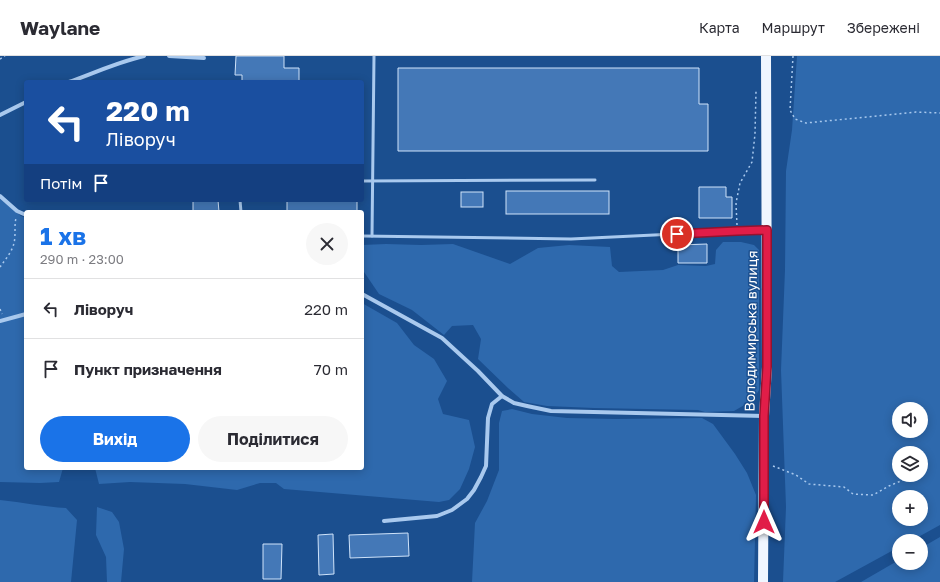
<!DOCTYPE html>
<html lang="uk">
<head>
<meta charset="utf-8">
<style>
  :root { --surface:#fff; --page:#f7f7f7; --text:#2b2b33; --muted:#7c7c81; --line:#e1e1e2; --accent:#1a73e8 }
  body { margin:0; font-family:"Golos Text",sans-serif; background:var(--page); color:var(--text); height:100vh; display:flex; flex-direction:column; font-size:15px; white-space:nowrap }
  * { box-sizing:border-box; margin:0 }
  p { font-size:13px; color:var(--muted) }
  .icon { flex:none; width:22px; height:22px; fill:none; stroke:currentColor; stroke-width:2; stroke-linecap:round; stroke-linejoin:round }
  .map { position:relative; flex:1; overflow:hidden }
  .side { position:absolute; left:24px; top:154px; width:340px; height:260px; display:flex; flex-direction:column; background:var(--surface); border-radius:4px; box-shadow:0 2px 10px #0003 }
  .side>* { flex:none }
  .banner { position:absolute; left:24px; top:24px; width:340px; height:122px; border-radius:4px; box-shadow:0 2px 10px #0003; background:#1a4fa0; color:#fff; overflow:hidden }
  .fabs { position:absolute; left:892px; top:346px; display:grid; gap:8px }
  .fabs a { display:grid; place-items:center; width:36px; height:36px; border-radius:50%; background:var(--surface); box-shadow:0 2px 10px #0003; font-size:20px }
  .pin { position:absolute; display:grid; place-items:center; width:34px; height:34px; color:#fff; margin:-17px; border:2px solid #fff; border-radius:50%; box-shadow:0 1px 4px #0007 }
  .me { position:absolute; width:44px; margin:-22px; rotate:0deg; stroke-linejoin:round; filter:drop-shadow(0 0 3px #0008) }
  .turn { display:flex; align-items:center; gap:14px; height:84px; padding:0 16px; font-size:18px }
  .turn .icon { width:52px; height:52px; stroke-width:2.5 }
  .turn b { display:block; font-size:28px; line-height:34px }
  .then { display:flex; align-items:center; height:38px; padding:0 16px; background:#0003; gap:8px; font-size:15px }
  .round { display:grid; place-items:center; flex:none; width:42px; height:42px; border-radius:21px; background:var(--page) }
  .summary { display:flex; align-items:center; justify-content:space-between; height:68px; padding:0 16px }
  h1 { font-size:24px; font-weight:700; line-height:30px; color:var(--accent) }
  .action { display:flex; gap:8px; margin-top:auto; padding:8px 16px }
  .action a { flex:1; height:46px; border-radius:24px; background:var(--accent); color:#fff; font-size:16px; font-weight:700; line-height:46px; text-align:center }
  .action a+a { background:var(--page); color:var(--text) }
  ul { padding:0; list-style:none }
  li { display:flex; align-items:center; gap:12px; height:60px; padding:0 16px; border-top:1px solid var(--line) }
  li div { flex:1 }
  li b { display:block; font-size:15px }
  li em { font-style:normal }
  header { display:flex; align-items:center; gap:24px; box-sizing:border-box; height:56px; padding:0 20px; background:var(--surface); border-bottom:1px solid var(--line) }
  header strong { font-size:19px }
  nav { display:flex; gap:22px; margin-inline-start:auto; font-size:14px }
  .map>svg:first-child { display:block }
  .green { fill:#2e69ad; fill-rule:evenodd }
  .building { fill:#4478b7; stroke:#cfe3fa }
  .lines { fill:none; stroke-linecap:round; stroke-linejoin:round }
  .path { stroke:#a9c9ee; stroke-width:1.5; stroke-dasharray:2 3; stroke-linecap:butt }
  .lane { stroke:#a9c9ee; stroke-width:3 }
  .street { stroke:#a9c9ee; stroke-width:4 }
  .primary { stroke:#f0f6ff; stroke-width:10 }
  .route-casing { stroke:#92132f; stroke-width:10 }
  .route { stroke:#e11d48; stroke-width:7 }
  .labels { text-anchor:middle; stroke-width:3; stroke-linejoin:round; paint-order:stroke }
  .street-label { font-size:14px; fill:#fff; stroke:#1b4f8f }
</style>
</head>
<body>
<header>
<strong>Waylane</strong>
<nav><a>Карта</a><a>Маршрут</a><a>Збережені</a></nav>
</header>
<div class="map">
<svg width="940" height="526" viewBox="0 0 940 526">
  <rect width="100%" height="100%" fill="#1b4f8f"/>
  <g class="green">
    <path d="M797,0H940V469L911,485H899V491L835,526H783L786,451L781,314L785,214L786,115L792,74ZM899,353H921V375H899ZM899,397H921V419H899ZM899,441H921V463H899Z"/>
    <polygon points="0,143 21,160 26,162 26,412 63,412 59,426 40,427 0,426"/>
    <polygon points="723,186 741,186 754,189 759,194 759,334 753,344 734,355 705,356 698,354 594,352 547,350 524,346 508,332 478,303 481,283 473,269 452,270 444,279 412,254 379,238 362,213 362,189 386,188 421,189 453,188 510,208 538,192 569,189 610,191 612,210 619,216 663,214 678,209 706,210 715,208 716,194"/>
    <polygon points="362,247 397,267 414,289 434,303 447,325 438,343 443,358 469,364 475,391 469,413 460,433 449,444 439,446 284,433 276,427 260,427 237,434 185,428 130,426 99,428 95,412 362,412"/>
    <polygon points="512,353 532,358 567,362 615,363 702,362 713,368 735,398 747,417 756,439 754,526 472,526 475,467 487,445 499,414 499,367 502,355"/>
    <path d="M0,444C22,446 44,451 66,452L77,464L71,526H0Z"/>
    <polygon points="97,451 112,456 119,466 124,493 121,526 107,526 106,501 96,479"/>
    <polygon points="940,481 940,526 861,526 899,504 899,507 921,507 921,492"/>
  </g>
  <g class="building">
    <polygon points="236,0 284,0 284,12 299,12 299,26 242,26 242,19 235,19"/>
    <polygon points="398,12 699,12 699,48 708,48 708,95 398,95"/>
    <polygon points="699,131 726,131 726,141 732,141 732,162 699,162"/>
    <rect x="506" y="135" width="103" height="23"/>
    <rect x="461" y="136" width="22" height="15"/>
    <polygon points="193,144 218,144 219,156 193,156"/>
    <rect x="287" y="144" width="70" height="12"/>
    <polygon points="707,188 707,207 678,207 678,189"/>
    <polygon points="408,477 409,500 350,502 349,479"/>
    <polygon points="333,478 334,518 319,519 318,479"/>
    <polygon points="263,488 282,488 281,523 263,523"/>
  </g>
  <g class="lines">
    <g class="path">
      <polyline points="793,0 790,54 795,63 806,67 916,56 940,57"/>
      <polyline points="0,3 5,0"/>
      <polyline points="737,169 736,147 740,127 752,106 755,78 756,35"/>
      <path d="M0,211C5,204 12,196 14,187C16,179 14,170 16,162"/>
      <polyline points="0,253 2,258"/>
      <polyline points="773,410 796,419 809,428 844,431 853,438 873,439 889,430 903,424"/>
    </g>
    <g class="lane">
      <polyline points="362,125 595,124"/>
      <polyline points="240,144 241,156"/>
      <polyline points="362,180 571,183 737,175 765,174"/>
      <polyline points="372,180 374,0"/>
    </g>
    <g class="street">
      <polyline points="169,0 204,2"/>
      <path d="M69,26C94,17 118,6 144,0"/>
      <polyline points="0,59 26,46"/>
      <polyline points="0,140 17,155 26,159"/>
      <polyline points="362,238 442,282 478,315 502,340 514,347 527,350 551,355 764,360"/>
      <polyline points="0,265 26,258"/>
      <polyline points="384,465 437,460 452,454 467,443 474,434 481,421 486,410 488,362 492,348 502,340"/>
    </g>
    <polyline class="primary" points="763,526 764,360 767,311 766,0"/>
  </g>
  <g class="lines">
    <g class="route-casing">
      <polyline id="route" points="677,178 737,175 767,174 767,311 764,360 764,466"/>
    </g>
    <use href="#route" class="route"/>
  </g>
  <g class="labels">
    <g class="street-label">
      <text transform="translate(751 275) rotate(-89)" y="5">Володимирська вулиця</text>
    </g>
  </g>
</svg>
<div class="fabs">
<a><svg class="icon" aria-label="sound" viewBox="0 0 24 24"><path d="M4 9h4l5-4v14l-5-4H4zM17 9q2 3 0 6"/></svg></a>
<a><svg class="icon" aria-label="layers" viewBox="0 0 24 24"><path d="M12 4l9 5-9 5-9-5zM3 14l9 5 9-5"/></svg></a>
<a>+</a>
<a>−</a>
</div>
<div class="pin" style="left:677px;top:178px;background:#d93025"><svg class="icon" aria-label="arrive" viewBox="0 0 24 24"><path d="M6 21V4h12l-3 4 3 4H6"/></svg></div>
<svg class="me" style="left:764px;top:466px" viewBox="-20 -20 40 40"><path d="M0-17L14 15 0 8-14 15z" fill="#e11d48" stroke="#fff" stroke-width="4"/></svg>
<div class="banner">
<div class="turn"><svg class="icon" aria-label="left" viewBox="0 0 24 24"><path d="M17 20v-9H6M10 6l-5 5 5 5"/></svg><div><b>220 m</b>Ліворуч</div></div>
<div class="then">Потім<svg class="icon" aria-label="arrive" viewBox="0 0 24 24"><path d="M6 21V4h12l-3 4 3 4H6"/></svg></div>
</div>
<section class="side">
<div class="summary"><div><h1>1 хв</h1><p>290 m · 23:00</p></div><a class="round"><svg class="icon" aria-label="close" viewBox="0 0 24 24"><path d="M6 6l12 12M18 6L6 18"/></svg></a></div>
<ul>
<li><svg class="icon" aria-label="left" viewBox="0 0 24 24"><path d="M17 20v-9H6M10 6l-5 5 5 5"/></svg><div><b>Ліворуч</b></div><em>220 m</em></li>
<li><svg class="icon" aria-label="arrive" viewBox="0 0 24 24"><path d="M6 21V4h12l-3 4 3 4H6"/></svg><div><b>Пункт призначення</b></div><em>70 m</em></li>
</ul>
<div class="action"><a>Вихід</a><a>Поділитися</a></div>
</section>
</div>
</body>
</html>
